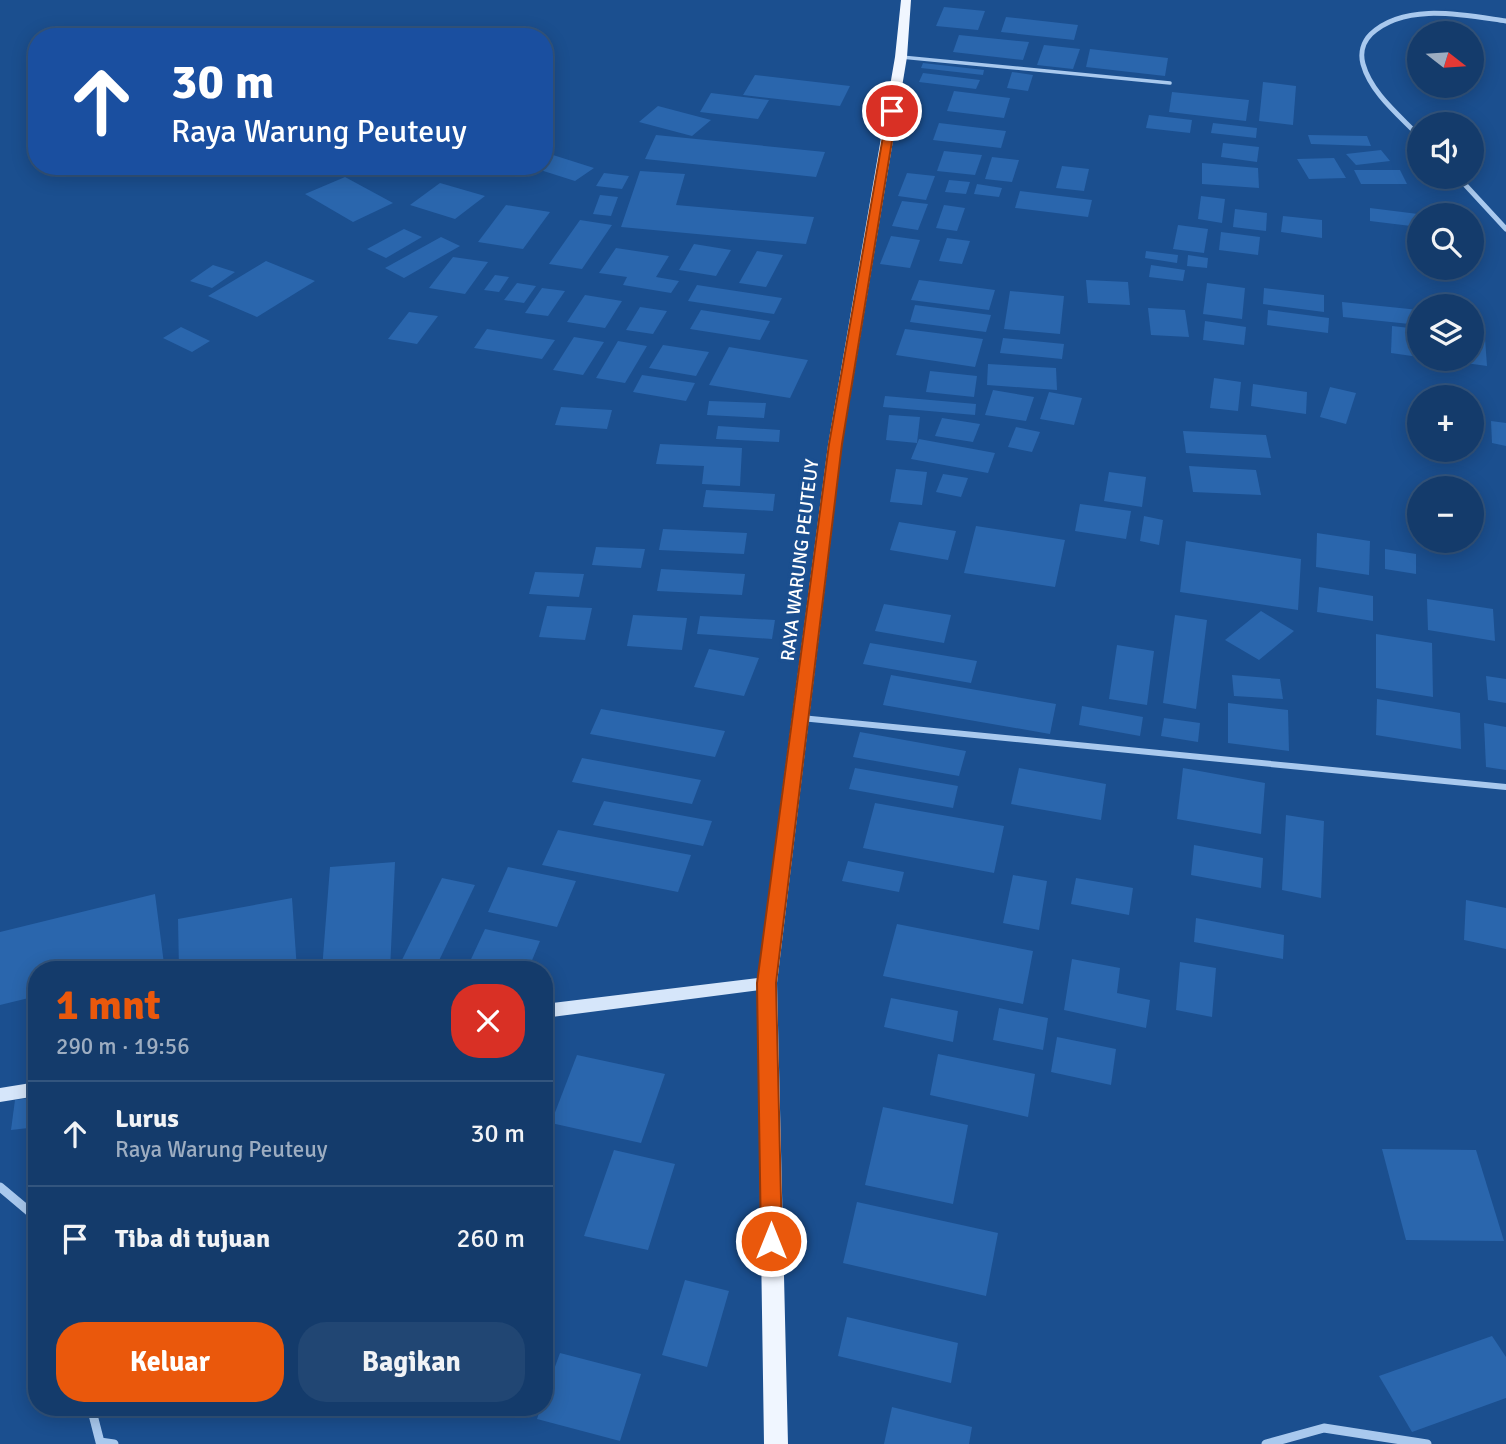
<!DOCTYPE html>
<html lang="id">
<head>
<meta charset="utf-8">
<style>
  :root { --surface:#143b6b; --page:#214673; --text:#f1f3f6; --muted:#9dadc1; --line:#33557e; --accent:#ea580c }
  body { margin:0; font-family:Signika,sans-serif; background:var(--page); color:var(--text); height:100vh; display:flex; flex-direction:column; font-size:26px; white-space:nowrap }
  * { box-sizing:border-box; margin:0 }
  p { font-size:23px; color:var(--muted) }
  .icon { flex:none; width:38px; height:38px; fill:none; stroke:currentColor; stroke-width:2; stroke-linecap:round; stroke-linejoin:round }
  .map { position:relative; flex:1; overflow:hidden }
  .sheet { position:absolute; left:28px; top:961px; width:525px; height:455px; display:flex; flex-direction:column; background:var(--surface); border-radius:28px; box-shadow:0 4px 18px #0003,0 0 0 2px var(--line) }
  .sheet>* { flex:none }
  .hud { position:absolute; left:28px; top:28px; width:525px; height:147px; border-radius:28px; box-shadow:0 4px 18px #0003,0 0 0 2px var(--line); background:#1a4fa0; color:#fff; overflow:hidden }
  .needle { width:46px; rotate:107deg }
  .fabs { position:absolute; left:1407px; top:21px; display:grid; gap:14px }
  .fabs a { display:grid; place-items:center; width:77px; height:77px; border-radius:50%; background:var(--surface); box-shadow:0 4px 18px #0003,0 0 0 2px var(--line); font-size:35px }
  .pin { position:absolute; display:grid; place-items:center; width:60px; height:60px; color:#fff; margin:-30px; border:4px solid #fff; border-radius:50%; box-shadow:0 2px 7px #0007 }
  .me { position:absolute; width:77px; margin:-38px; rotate:0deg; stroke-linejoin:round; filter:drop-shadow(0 0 5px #0008) }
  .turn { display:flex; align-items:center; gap:24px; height:147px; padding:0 28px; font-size:32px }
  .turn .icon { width:91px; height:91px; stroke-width:2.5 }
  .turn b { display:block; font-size:49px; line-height:60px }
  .round { display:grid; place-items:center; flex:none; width:74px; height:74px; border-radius:28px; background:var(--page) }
  .head { display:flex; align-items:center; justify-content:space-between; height:119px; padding:0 28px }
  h1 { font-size:42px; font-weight:700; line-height:52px; color:var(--accent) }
  .cta { display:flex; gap:14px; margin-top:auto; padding:14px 28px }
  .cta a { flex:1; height:80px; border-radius:28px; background:var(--accent); color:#fff; font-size:28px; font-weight:700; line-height:80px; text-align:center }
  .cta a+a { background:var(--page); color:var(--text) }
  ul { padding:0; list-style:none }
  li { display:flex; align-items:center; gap:21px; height:105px; padding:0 28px; border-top:2px solid var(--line) }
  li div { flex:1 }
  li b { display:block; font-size:26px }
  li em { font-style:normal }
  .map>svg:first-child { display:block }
  .building { fill:#2a66ad }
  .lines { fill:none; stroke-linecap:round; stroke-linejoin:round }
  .service { stroke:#a9c9ee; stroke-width:3.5 }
  .minor-far2 { stroke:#a9c9ee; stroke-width:5 }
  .minor-far1 { stroke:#a9c9ee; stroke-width:6 }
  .minor { stroke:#a9c9ee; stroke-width:9 }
  .secondary { fill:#d6e6fa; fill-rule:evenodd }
  .primary { fill:#f0f6ff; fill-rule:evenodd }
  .route { fill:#ea580c; stroke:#983908; stroke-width:2 }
  .labels { text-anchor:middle; stroke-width:7; stroke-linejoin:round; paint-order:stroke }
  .street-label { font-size:19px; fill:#fff; stroke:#1b4f8f }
</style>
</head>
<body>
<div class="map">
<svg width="1506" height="1444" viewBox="0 0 1506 1444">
  <rect width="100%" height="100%" fill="#1b4f8f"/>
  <g class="building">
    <polygon points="944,7 985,11 978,30 936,26"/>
    <polygon points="1006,17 1078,25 1074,40 1001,32"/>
    <polygon points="959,35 1029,42 1023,60 953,52"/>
    <polygon points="1044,45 1080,49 1073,69 1037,65"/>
    <polygon points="1090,49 1168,58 1165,76 1086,67"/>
    <polygon points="923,63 984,70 983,75 921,68"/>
    <polygon points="1012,72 1033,75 1028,91 1007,88"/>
    <polygon points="923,73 980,80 976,89 919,82"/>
    <polygon points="755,75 850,86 840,106 743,95"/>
    <polygon points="1263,82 1296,86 1293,125 1259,121"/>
    <polygon points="954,91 1010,98 1004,118 947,111"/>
    <polygon points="1172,92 1249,100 1246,121 1169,112"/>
    <polygon points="711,93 769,100 758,119 700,112"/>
    <polygon points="658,106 711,120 692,136 639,122"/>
    <polygon points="1149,115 1192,120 1190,133 1146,128"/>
    <polygon points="939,123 1006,131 1001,148 933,140"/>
    <polygon points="1213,123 1257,128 1256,138 1211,133"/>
    <polygon points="656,135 825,152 816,177 645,159"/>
    <polygon points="1308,135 1367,136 1371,146 1311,144"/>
    <polygon points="1223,143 1259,147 1257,162 1221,157"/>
    <polygon points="1381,150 1390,161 1356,165 1346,154"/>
    <polygon points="944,151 982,155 975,175 937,171"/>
    <polygon points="553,155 594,168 575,181 534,168 544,166 544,161"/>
    <polygon points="992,157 1019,160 1012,182 985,179"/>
    <polygon points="1334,158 1346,178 1309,179 1297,159"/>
    <polygon points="1202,163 1258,168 1259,188 1202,184"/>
    <polygon points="1062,166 1089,169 1084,191 1056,188"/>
    <polygon points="1354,170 1400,170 1407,184 1361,184"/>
    <polygon points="640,171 685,174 676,205 814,217 806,244 621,227"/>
    <polygon points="604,173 629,176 622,189 596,186"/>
    <polygon points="907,173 935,176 926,200 898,196"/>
    <polygon points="345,177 393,203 353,222 305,194"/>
    <polygon points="949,180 970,182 966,194 945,192"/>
    <polygon points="440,183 485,196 455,219 410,205"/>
    <polygon points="977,184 1002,188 999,197 974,194"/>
    <polygon points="1020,191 1092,200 1088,217 1015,208"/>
    <polygon points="600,195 618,197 611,216 593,214"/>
    <polygon points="1201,196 1225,199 1222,223 1198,219"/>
    <polygon points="902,201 928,204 918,230 892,226"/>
    <polygon points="506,205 550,212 523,249 478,242"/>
    <polygon points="944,205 965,208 957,231 936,228"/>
    <polygon points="1370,208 1418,214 1419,227 1370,221"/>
    <polygon points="1235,209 1267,213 1266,231 1233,227"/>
    <polygon points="1283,216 1322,220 1322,238 1281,232"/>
    <polygon points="580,220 612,225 582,269 549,264"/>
    <polygon points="1178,225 1208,229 1204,253 1173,249"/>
    <polygon points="404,229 422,237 386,258 367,249"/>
    <polygon points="1221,232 1260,237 1258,255 1219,250"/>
    <polygon points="891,236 920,240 910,268 880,264"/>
    <polygon points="441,237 460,246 404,278 385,268"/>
    <polygon points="947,238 970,241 962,264 939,261"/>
    <polygon points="694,244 731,250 716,276 679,270"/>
    <polygon points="616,248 669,256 656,277 679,281 671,293 623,285 627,277 599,273"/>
    <polygon points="757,251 783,255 766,287 739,283"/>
    <polygon points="1146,251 1178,255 1177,263 1145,258"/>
    <polygon points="1188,255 1208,258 1207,268 1187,266"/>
    <polygon points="453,257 488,262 465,294 429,288"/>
    <polygon points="266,261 315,281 257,317 208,296"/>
    <polygon points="213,265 235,272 212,288 190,281"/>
    <polygon points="1151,265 1185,270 1183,281 1149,277"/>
    <polygon points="495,275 509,277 499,292 484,290"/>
    <polygon points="919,280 995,290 989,310 911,300"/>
    <polygon points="1086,280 1128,282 1130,305 1088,303"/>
    <polygon points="517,283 536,286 524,303 504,300"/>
    <polygon points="1207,283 1245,288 1242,319 1203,314"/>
    <polygon points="697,285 782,298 774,314 688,301"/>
    <polygon points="542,288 565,291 548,316 525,313"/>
    <polygon points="1264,288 1324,295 1324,312 1263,304"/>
    <polygon points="1010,291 1064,296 1060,334 1004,329"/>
    <polygon points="585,295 622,301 605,328 567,322"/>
    <polygon points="1342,302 1419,310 1419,325 1343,317"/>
    <polygon points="915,305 991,315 986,332 910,322"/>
    <polygon points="640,307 667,311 653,334 626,330"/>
    <polygon points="1148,308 1185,310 1189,337 1151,335"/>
    <polygon points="701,310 770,321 760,340 690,329"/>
    <polygon points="1268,310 1329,318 1328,333 1267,325"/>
    <polygon points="409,312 438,316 417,344 388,339"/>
    <polygon points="1205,321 1246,327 1244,345 1203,340"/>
    <polygon points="1392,326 1419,329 1419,357 1391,353"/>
    <polygon points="181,327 210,341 192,352 163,338"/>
    <polygon points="487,329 555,340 542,359 474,348"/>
    <polygon points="905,329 983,339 975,367 896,355"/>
    <polygon points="1472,336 1485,338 1487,366 1444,360 1472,359"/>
    <polygon points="574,337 604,342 583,375 553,370"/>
    <polygon points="1003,338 1064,344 1062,359 1000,353"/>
    <polygon points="618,341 647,346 625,383 596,378"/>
    <polygon points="663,345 709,352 696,376 649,368"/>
    <polygon points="729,347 808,360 790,398 709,385"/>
    <polygon points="988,364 1056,368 1057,390 987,385"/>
    <polygon points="930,371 977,376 974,397 926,392"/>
    <polygon points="642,375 695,383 686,401 633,392"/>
    <polygon points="1214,378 1241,382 1238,411 1210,408"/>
    <polygon points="1253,384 1307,392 1306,414 1251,406"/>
    <polygon points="1330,387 1356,393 1346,424 1320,417"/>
    <polygon points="993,390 1034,397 1026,421 985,415"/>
    <polygon points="1049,392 1082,398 1074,425 1040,419"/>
    <polygon points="885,396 976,404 975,415 883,407"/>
    <polygon points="709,401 766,403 764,418 707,415"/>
    <polygon points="561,407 612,410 607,429 555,425"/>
    <polygon points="889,415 920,417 917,443 886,440"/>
    <polygon points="942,418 980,424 973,442 935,436"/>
    <polygon points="1491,421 1506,423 1506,446 1492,443"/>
    <polygon points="718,426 780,430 779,442 716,439"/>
    <polygon points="1016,427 1040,432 1032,452 1008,447"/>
    <polygon points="1183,431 1266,435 1271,458 1186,453"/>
    <polygon points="919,439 995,453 988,473 911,459"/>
    <polygon points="660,444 742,448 740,486 702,484 704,466 656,464"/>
    <polygon points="1189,466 1256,470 1261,495 1193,492"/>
    <polygon points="896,469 927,472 922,505 890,502"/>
    <polygon points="1109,472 1146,477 1142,507 1104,501"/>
    <polygon points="943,474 968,478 961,497 936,492"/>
    <polygon points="706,490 775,494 773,511 703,507"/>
    <polygon points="1080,504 1131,511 1126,539 1075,531"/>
    <polygon points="1144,516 1163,520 1159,545 1140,541"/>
    <polygon points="899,522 956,531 948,560 890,550"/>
    <polygon points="976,526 1065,540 1055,587 964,573"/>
    <polygon points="663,529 747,533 744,554 659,550"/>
    <polygon points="1317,533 1370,541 1369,575 1316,567"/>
    <polygon points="1186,541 1301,559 1298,610 1180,592"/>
    <polygon points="596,547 645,549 641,568 592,565"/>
    <polygon points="1385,549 1416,554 1416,574 1385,569"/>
    <polygon points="661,569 745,574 742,595 657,591"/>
    <polygon points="535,572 584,574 579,597 529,594"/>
    <polygon points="1319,587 1373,596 1373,621 1317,612"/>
    <polygon points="1427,599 1493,609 1495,641 1428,630"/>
    <polygon points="884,604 951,615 944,643 875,631"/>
    <polygon points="547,606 592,608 585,640 539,637"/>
    <polygon points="1261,611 1294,631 1259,660 1225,640"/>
    <polygon points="633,615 687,618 682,650 627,646"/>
    <polygon points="1175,615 1207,620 1196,709 1163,703"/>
    <polygon points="700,616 775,620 772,639 697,634"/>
    <polygon points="1376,634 1432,643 1433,697 1376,688"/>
    <polygon points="870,643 977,661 971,683 863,664"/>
    <polygon points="1117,645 1154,651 1147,705 1109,699"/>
    <polygon points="709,649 759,658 744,696 694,687"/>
    <polygon points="891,675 1056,704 1050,734 883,705"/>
    <polygon points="1232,675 1280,679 1283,699 1234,696"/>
    <polygon points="1486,676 1506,679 1506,703 1488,700"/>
    <polygon points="1377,699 1460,713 1461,749 1376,735"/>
    <polygon points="1228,703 1288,710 1289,751 1228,743"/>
    <polygon points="1082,706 1143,717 1140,736 1079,725"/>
    <polygon points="601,709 725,731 715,757 590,734"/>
    <polygon points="1164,718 1200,723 1198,742 1161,736"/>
    <polygon points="1484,723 1506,727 1506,770 1486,767"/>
    <polygon points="860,732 966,751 959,776 853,757"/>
    <polygon points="582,758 701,780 692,804 572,782"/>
    <polygon points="855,768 958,786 953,808 849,789"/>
    <polygon points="1019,768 1106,784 1101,820 1011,804"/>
    <polygon points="1183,768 1265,783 1261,834 1177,819"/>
    <polygon points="604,801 712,821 703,846 593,825"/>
    <polygon points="875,803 1004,826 994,873 863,848"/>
    <polygon points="1286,815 1324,821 1321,898 1282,890"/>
    <polygon points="558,830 691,855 678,892 542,865"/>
    <polygon points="1194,845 1263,858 1261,888 1191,875"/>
    <polygon points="848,861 904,872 899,892 842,881"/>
    <polygon points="395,862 390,970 322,970 330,867"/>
    <polygon points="508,867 576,881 557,927 488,912"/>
    <polygon points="1013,875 1047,881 1039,930 1003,923"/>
    <polygon points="442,878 475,885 435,969 401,962"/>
    <polygon points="1076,878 1133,888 1129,915 1071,904"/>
    <polygon points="155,894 164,964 142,970 37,970 37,996 0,1005 0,932"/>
    <polygon points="292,898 297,970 179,970 178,919"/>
    <polygon points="1466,900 1506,908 1506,949 1464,940"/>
    <polygon points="1196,918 1284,935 1283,959 1194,942"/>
    <polygon points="897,924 1033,951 1023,1004 883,976"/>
    <polygon points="485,929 540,941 528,970 466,970"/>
    <polygon points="1072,959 1120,968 1117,993 1150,1000 1146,1028 1064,1010"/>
    <polygon points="1180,962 1216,968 1212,1017 1176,1010"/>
    <polygon points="891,998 958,1011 953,1042 884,1027"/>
    <polygon points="999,1008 1048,1018 1043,1050 993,1040"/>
    <polygon points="1057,1037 1116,1049 1111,1085 1051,1072"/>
    <polygon points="938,1054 1035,1074 1028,1117 930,1095"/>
    <polygon points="577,1055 665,1074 641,1143 551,1123"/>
    <polygon points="37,1097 37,1127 11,1130 15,1100"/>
    <polygon points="883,1107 968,1125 953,1204 865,1185"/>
    <polygon points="1382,1149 1476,1150 1504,1241 1406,1240"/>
    <polygon points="614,1150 675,1164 648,1250 584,1236"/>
    <polygon points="857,1202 998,1233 986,1296 843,1263"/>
    <polygon points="685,1280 729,1291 707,1367 662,1355"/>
    <polygon points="847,1317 958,1343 951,1383 838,1356"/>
    <polygon points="1492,1336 1506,1357 1506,1398 1412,1432 1379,1376"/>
    <polygon points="560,1353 641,1374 620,1441 537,1419 541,1407 544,1407 544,1397"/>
    <polygon points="892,1407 972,1427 969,1444 884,1444"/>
  </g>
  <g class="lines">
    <polyline class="service" points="901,57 1170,83"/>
    <g class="minor-far2">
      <path d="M1419,136C1399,115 1371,93 1363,64C1360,53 1363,42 1371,34C1405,2 1464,15 1506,21"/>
      <polyline points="1458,177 1506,229"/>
    </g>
    <polyline class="minor-far1" points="801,718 1506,787"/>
    <g class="minor">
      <polyline points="0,1187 37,1218"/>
      <polyline points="91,1407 100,1442 114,1444"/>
      <polyline points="1266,1444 1324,1428 1427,1444"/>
    </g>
    <g class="secondary">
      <polygon points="767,977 773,978 775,983 773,988 767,989 544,1018 544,1004"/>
      <polygon points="37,1082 37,1096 0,1102 0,1088"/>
    </g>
    <polygon class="primary" points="901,0 911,0 907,57 842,445 777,983 788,1444 764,1444 757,983 828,445 895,57"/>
  </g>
  <polygon class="route" points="888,108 897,111 842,444 776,983 782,1241 779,1248 771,1250 764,1248 761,1241 757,983 829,444"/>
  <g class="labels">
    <g class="street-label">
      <text transform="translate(799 560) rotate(-83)" y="7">RAYA WARUNG PEUTEUY</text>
    </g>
  </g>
</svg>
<div class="fabs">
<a><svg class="needle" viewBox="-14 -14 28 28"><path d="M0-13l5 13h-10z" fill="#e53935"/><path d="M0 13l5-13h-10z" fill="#9dadc1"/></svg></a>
<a><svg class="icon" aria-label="sound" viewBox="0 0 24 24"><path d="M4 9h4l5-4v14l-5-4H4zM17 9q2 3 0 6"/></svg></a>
<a><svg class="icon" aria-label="search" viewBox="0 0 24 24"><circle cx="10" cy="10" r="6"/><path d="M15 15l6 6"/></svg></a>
<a><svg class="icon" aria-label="layers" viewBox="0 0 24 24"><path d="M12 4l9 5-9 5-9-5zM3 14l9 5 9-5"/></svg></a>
<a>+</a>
<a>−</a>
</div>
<div class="pin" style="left:892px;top:111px;background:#d93025"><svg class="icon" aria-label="arrive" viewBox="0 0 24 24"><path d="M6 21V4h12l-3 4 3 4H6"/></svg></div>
<svg class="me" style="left:771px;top:1241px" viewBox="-20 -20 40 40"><circle r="17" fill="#ea580c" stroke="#fff" stroke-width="3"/><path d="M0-11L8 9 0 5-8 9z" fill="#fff"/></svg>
<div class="hud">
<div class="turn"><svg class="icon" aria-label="ahead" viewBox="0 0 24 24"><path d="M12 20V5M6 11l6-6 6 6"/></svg><div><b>30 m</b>Raya Warung Peuteuy</div></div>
</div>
<section class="sheet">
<div class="head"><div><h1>1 mnt</h1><p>290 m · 19:56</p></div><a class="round" style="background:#d93025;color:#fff"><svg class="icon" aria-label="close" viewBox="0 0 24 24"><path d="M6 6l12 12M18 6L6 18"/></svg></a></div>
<ul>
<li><svg class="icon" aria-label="ahead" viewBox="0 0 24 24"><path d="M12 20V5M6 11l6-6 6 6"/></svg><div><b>Lurus</b><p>Raya Warung Peuteuy</p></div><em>30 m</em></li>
<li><svg class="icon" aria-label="arrive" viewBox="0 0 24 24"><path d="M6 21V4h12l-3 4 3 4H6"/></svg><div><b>Tiba di tujuan</b></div><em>260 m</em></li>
</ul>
<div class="cta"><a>Keluar</a><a>Bagikan</a></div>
</section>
</div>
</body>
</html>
